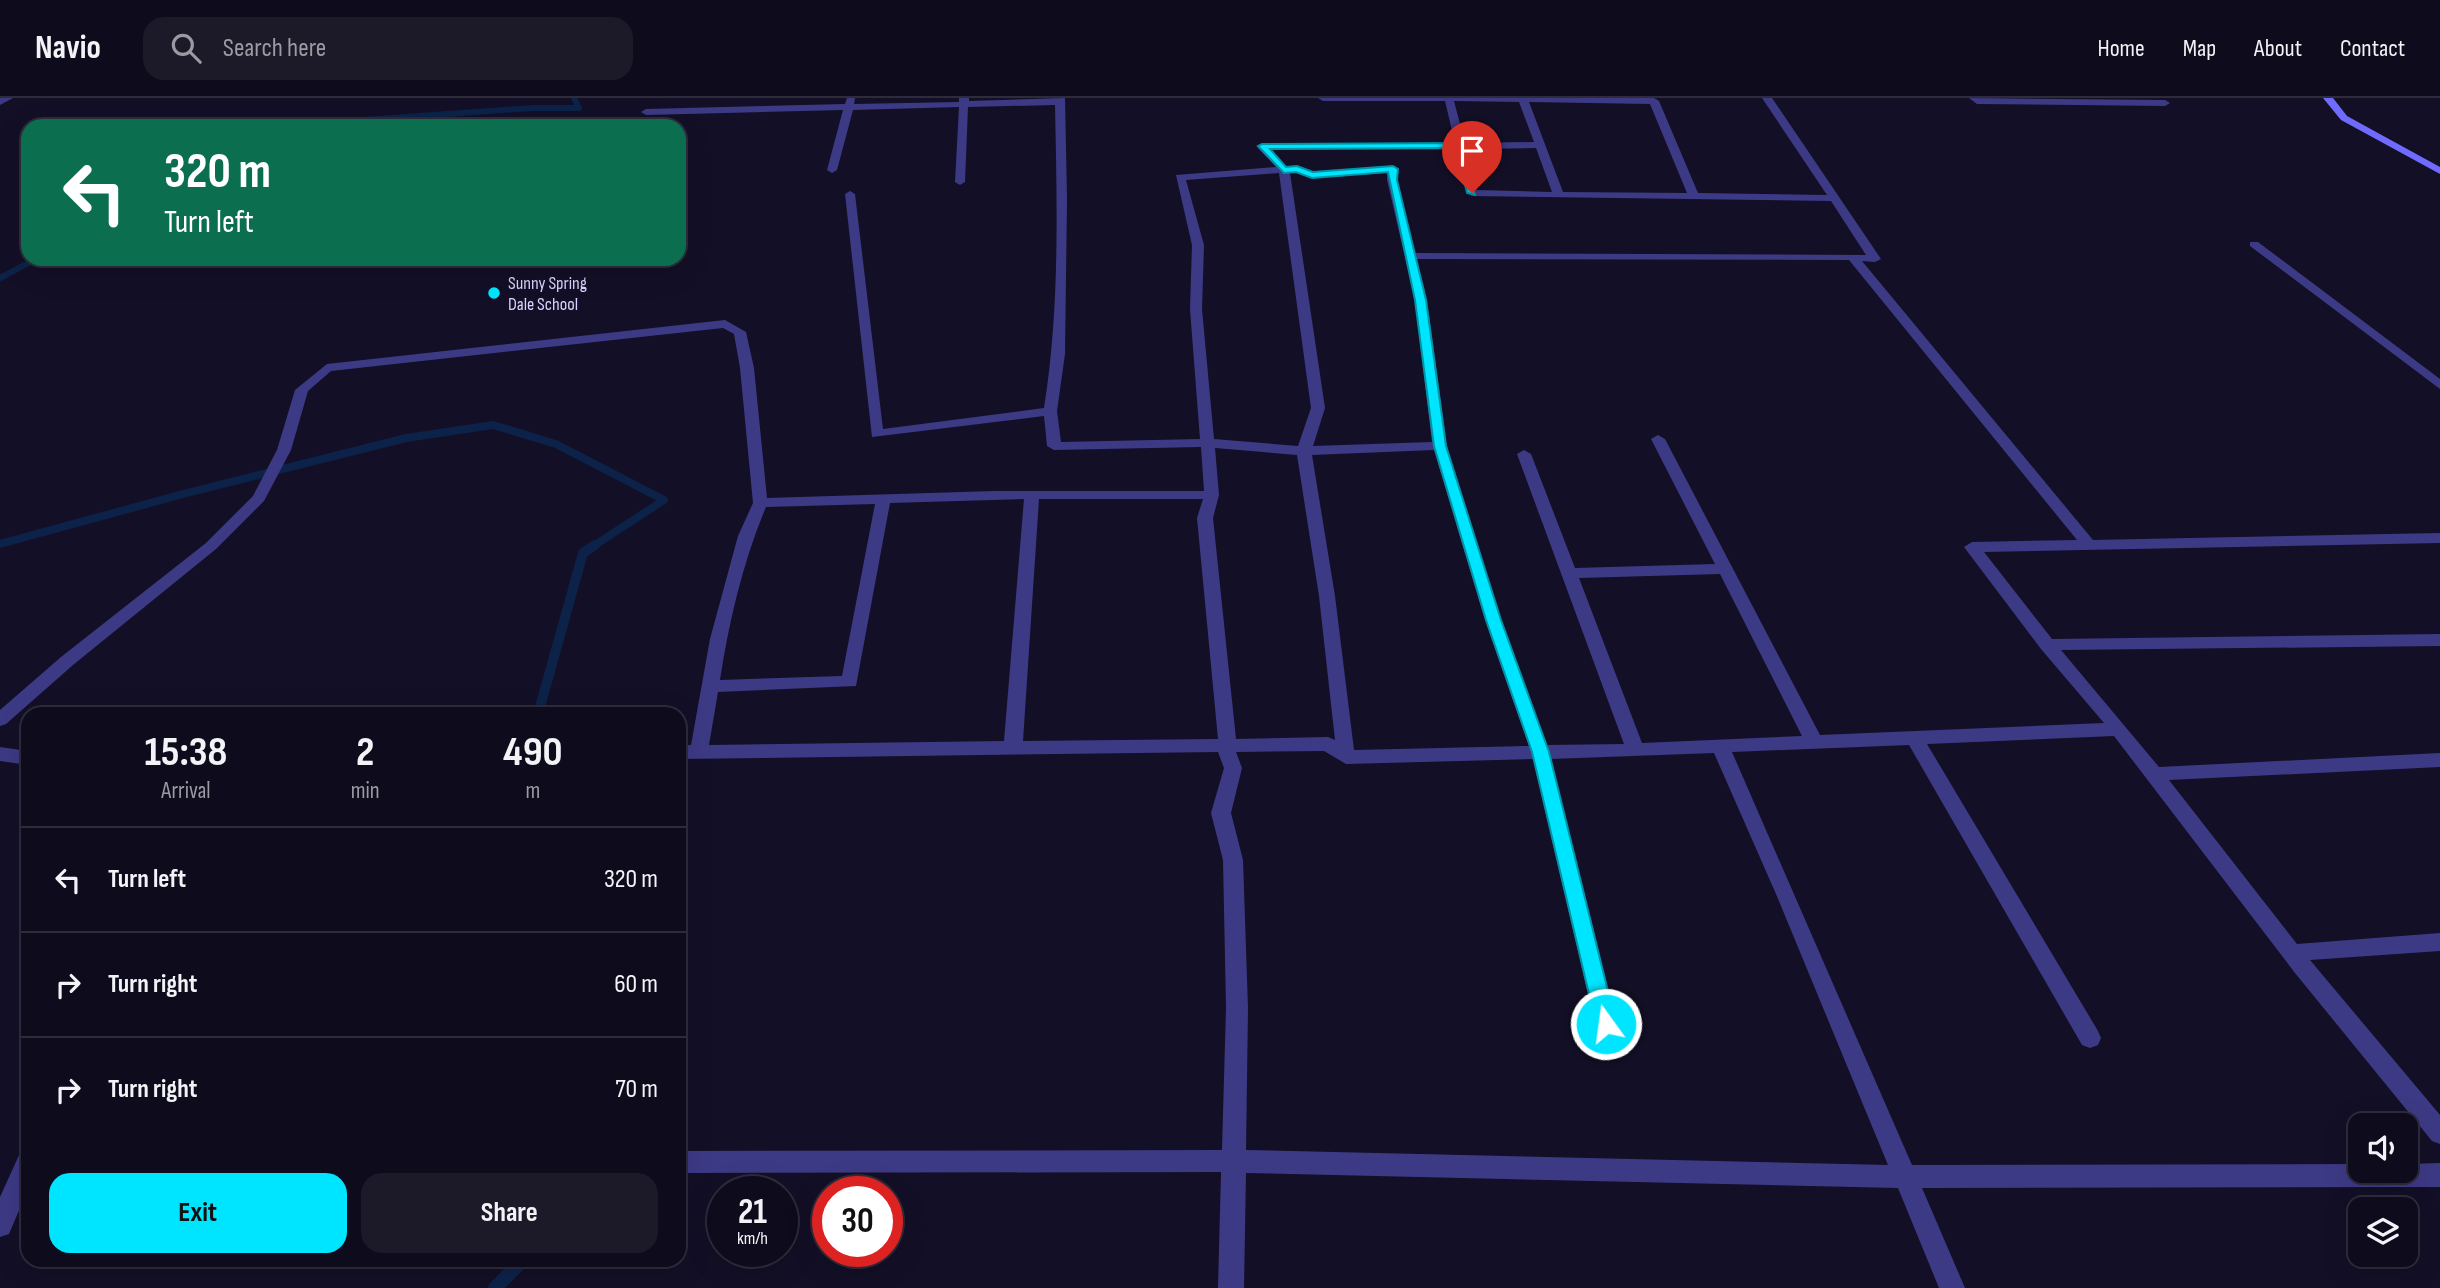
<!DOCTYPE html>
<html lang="en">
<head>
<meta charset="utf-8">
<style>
  :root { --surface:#0e0b1c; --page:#1c1929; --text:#f1f3f6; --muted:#9b9ba3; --line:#2e2b3b; --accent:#00e5ff }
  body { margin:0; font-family:"Sofia Sans Condensed",sans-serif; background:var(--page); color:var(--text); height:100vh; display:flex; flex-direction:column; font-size:26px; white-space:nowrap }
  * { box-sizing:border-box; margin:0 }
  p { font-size:23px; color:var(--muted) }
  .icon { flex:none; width:38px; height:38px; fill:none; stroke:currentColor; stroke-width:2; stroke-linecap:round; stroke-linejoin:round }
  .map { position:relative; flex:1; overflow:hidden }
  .sheet { position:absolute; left:21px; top:609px; width:665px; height:560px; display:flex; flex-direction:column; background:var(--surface); border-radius:21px; box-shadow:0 7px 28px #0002,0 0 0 2px var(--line) }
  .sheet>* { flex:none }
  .hud { position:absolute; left:21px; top:21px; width:665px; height:147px; border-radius:21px; box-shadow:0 7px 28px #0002,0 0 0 2px var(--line); background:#0b6e4f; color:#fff; overflow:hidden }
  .buttons { position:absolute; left:2348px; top:1015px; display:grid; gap:14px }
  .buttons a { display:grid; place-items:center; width:70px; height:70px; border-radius:14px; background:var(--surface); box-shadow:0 7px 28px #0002,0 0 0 2px var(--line); font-size:35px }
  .speed { position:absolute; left:707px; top:1078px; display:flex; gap:14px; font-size:35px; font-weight:700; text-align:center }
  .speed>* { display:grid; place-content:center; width:91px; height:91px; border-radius:50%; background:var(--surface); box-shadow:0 7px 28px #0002,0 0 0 2px var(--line); line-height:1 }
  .speed small { font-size:18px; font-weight:400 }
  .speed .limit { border:10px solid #d22; background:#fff; color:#111 }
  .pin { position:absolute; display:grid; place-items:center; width:60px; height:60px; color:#fff; margin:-72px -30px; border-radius:50% 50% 50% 0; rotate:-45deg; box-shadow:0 0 7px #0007 }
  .pin .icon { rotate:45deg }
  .me { position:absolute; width:77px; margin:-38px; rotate:346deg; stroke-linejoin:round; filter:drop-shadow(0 0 5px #0008) }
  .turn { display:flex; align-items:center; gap:24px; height:147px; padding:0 28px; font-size:32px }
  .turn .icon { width:91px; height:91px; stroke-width:2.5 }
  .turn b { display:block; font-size:49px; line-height:60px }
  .eta { display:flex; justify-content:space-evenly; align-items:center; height:119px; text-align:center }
  .eta b { font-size:42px; font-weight:700; line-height:49px }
  .action { display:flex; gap:14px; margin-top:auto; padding:14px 28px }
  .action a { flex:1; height:80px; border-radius:21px; background:var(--accent); color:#111; font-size:28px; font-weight:700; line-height:80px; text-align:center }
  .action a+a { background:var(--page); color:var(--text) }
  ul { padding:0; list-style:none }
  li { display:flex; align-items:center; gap:21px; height:105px; padding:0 28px; border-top:2px solid var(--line) }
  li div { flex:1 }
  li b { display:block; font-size:26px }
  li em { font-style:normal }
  header { display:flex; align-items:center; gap:42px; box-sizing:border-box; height:98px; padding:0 35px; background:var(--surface); border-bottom:2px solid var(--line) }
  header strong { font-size:33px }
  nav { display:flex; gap:38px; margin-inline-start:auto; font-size:24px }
  .search { width:490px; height:63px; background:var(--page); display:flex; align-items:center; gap:18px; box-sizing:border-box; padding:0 24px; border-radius:21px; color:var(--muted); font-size:26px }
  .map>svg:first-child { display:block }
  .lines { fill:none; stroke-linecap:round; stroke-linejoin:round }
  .stream-far3 { stroke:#0c2248; stroke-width:6 }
  .stream-far2 { stroke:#0c2248; stroke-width:8 }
  .stream-far1 { stroke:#0c2248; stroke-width:10 }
  .stream { stroke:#0c2248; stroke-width:14 }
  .street { fill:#3d3a85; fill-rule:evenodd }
  .secondary { fill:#6f6bff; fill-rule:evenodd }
  .route { fill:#00e5ff; stroke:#0095a6; stroke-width:2 }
  .poi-dot { fill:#00e5ff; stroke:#130f26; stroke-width:2.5 }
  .labels { text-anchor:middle; stroke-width:7; stroke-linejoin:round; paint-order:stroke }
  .far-poi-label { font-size:18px; fill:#d9d4ff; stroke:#130f26; text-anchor:start }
</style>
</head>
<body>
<header>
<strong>Navio</strong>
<div class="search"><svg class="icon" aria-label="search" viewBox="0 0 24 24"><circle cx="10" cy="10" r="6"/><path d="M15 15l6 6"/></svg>Search here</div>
<nav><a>Home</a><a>Map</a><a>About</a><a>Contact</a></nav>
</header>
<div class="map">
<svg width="2440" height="1190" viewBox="0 0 2440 1190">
  <rect width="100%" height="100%" fill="#130f26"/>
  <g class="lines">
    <g class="stream-far3">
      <polyline points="354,28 363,22 532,10 579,10 574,0"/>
      <polyline points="0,180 36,161"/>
    </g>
    <polyline class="stream-far2" points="0,446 183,396 406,340 493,327 556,346 664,402 592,449"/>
    <polyline class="stream-far1" points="538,616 583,455 595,447"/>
    <polyline class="stream" points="495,1190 523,1162"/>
    <g class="street">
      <polygon points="0,0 13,0 0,7"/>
      <path d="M847,0H855L854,6L959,4V0H969V3L1065,0L1067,101L1065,256L1057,313L1061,344L1200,341L1190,211L1192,147L1176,77L1276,69L1257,49L1262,46L1455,45L1445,3H1323L1318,0H1654L1659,3L1698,95L1827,97L1762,0H1772L1881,161L1875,164L1862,163L2093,442L2440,435V445L1984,454L2052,541L2440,536V548L2061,552L2159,669L2440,655V669L2169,682L2297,846L2440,835V853L2310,862L2440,1017V1046L2432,1043L2295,875L2114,638L1927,646L2098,933L2101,940L2098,947L2090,950L2082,947L1909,647L1732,654L1912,1067L2361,1066V1073H2406V1066L2440,1065V1089L1922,1090L1965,1190H1939L1898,1090L1246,1075L1244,1190H1218L1221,1074L679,1075V1053L1222,1052L1226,910L1223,762L1211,715L1224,670L1218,654L679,661V647H691L710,541L738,438L753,405L740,270L734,236L723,230L331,273L308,293L291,352L264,403L216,451L73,567L6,626L0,628V612L61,559L206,445L253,398L277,352L295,292L327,266L725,222L746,234L754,270L767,400L994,393H1204L1201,349L1054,352L1047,348L1044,318L872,339L845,96L850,93L855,96L883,331L1044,310C1060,210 1057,108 1055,7L968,9L965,84L960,87L955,84L959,9L853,12L837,72L832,75L827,72L843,12L646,17L641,14L646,11L845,6ZM1454,3L1519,4L1534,44L1465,45ZM1529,4L1650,6L1687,95L1563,94ZM1536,50L1552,94L1477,92L1466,51ZM1456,51L1467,95L1472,98L1831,103L1866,157L1415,155L1397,82V69L1313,74L1297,68L1287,69L1270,52ZM1296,74L1312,80L1387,75V82L1415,202L1432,344L1313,348L1325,310L1290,75ZM1279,75L1311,310L1298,348L1214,341L1202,211L1204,147L1186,82ZM1417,161L1849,162L2077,442L1972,444L1964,449L2041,551L2104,625L1820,637L1665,341L1658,337L1651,341L1715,466L1575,470L1531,356L1524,352L1517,356L1624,646L1547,647L1501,522L1447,348L1427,202ZM1215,350L1297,357L1319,498L1335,642L1328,639L1236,641L1213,420L1219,397ZM1434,352L1485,522L1529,648L1354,652L1335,498L1312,357ZM1024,401L1004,643L709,647L718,594L856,588L890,405ZM1039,401H1203L1197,420L1218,641L1023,643ZM875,406L842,578L720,582C729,523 743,464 766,409ZM1720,476L1802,638L1642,645L1579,480ZM1324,653L1346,666L1533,661L1595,926L1598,933L1606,936L1614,933L1617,926L1551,661L1714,655L1776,796L1888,1067L1246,1052L1248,910L1243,762L1231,715L1242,670L1236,654Z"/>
      <polygon points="1969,0 2165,2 2170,5 2165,8 1977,6"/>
      <polygon points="2250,144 2258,144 2440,281 2440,291 2250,148"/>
      <polygon points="0,649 28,653 28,667 0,663"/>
      <polygon points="28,1052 28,1091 9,1136 0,1139 0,1099 20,1055"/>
    </g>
    <polygon class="secondary" points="2323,0 2333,0 2347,18 2440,69 2440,76 2341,22"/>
  </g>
  <polygon class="route" points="1460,45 1465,47 1475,97 1467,95 1456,50 1270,51 1286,69 1297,68 1313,74 1393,68 1398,71 1397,82 1426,202 1446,348 1501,522 1549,654 1616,926 1613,932 1606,935 1599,932 1596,926 1532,654 1486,522 1434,348 1415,202 1388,74 1312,80 1296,74 1284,75 1258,48 1262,46"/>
  <circle class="poi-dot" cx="494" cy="195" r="7"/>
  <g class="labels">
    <g class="far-poi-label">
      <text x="508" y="191">Sunny Spring<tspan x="508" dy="21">Dale School</tspan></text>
    </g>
  </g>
</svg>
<div class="buttons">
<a><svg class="icon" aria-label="sound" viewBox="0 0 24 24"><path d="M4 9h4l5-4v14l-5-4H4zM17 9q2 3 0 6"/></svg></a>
<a><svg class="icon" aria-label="layers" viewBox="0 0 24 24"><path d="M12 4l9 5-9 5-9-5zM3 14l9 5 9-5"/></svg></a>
</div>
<div class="speed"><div>21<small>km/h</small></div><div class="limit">30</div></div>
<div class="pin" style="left:1472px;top:95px;background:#d93025"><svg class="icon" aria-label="arrive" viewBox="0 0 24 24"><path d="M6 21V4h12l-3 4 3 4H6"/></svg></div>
<svg class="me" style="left:1606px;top:926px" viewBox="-20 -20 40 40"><circle r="17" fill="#00e5ff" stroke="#fff" stroke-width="3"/><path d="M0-11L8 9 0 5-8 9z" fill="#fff"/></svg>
<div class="hud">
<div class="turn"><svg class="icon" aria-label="left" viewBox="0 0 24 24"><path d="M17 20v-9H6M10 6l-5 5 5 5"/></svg><div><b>320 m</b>Turn left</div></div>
</div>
<section class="sheet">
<div class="eta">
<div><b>15:38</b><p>Arrival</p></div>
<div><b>2</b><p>min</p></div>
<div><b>490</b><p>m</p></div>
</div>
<ul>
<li><svg class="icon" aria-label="left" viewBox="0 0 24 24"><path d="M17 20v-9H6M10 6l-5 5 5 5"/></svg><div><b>Turn left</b></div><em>320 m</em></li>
<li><svg class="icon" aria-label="right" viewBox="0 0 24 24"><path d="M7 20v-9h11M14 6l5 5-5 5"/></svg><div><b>Turn right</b></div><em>60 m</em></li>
<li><svg class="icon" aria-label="right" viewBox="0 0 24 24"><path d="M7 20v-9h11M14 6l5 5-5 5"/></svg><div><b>Turn right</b></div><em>70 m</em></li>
</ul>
<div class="action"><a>Exit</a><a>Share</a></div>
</section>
</div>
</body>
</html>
